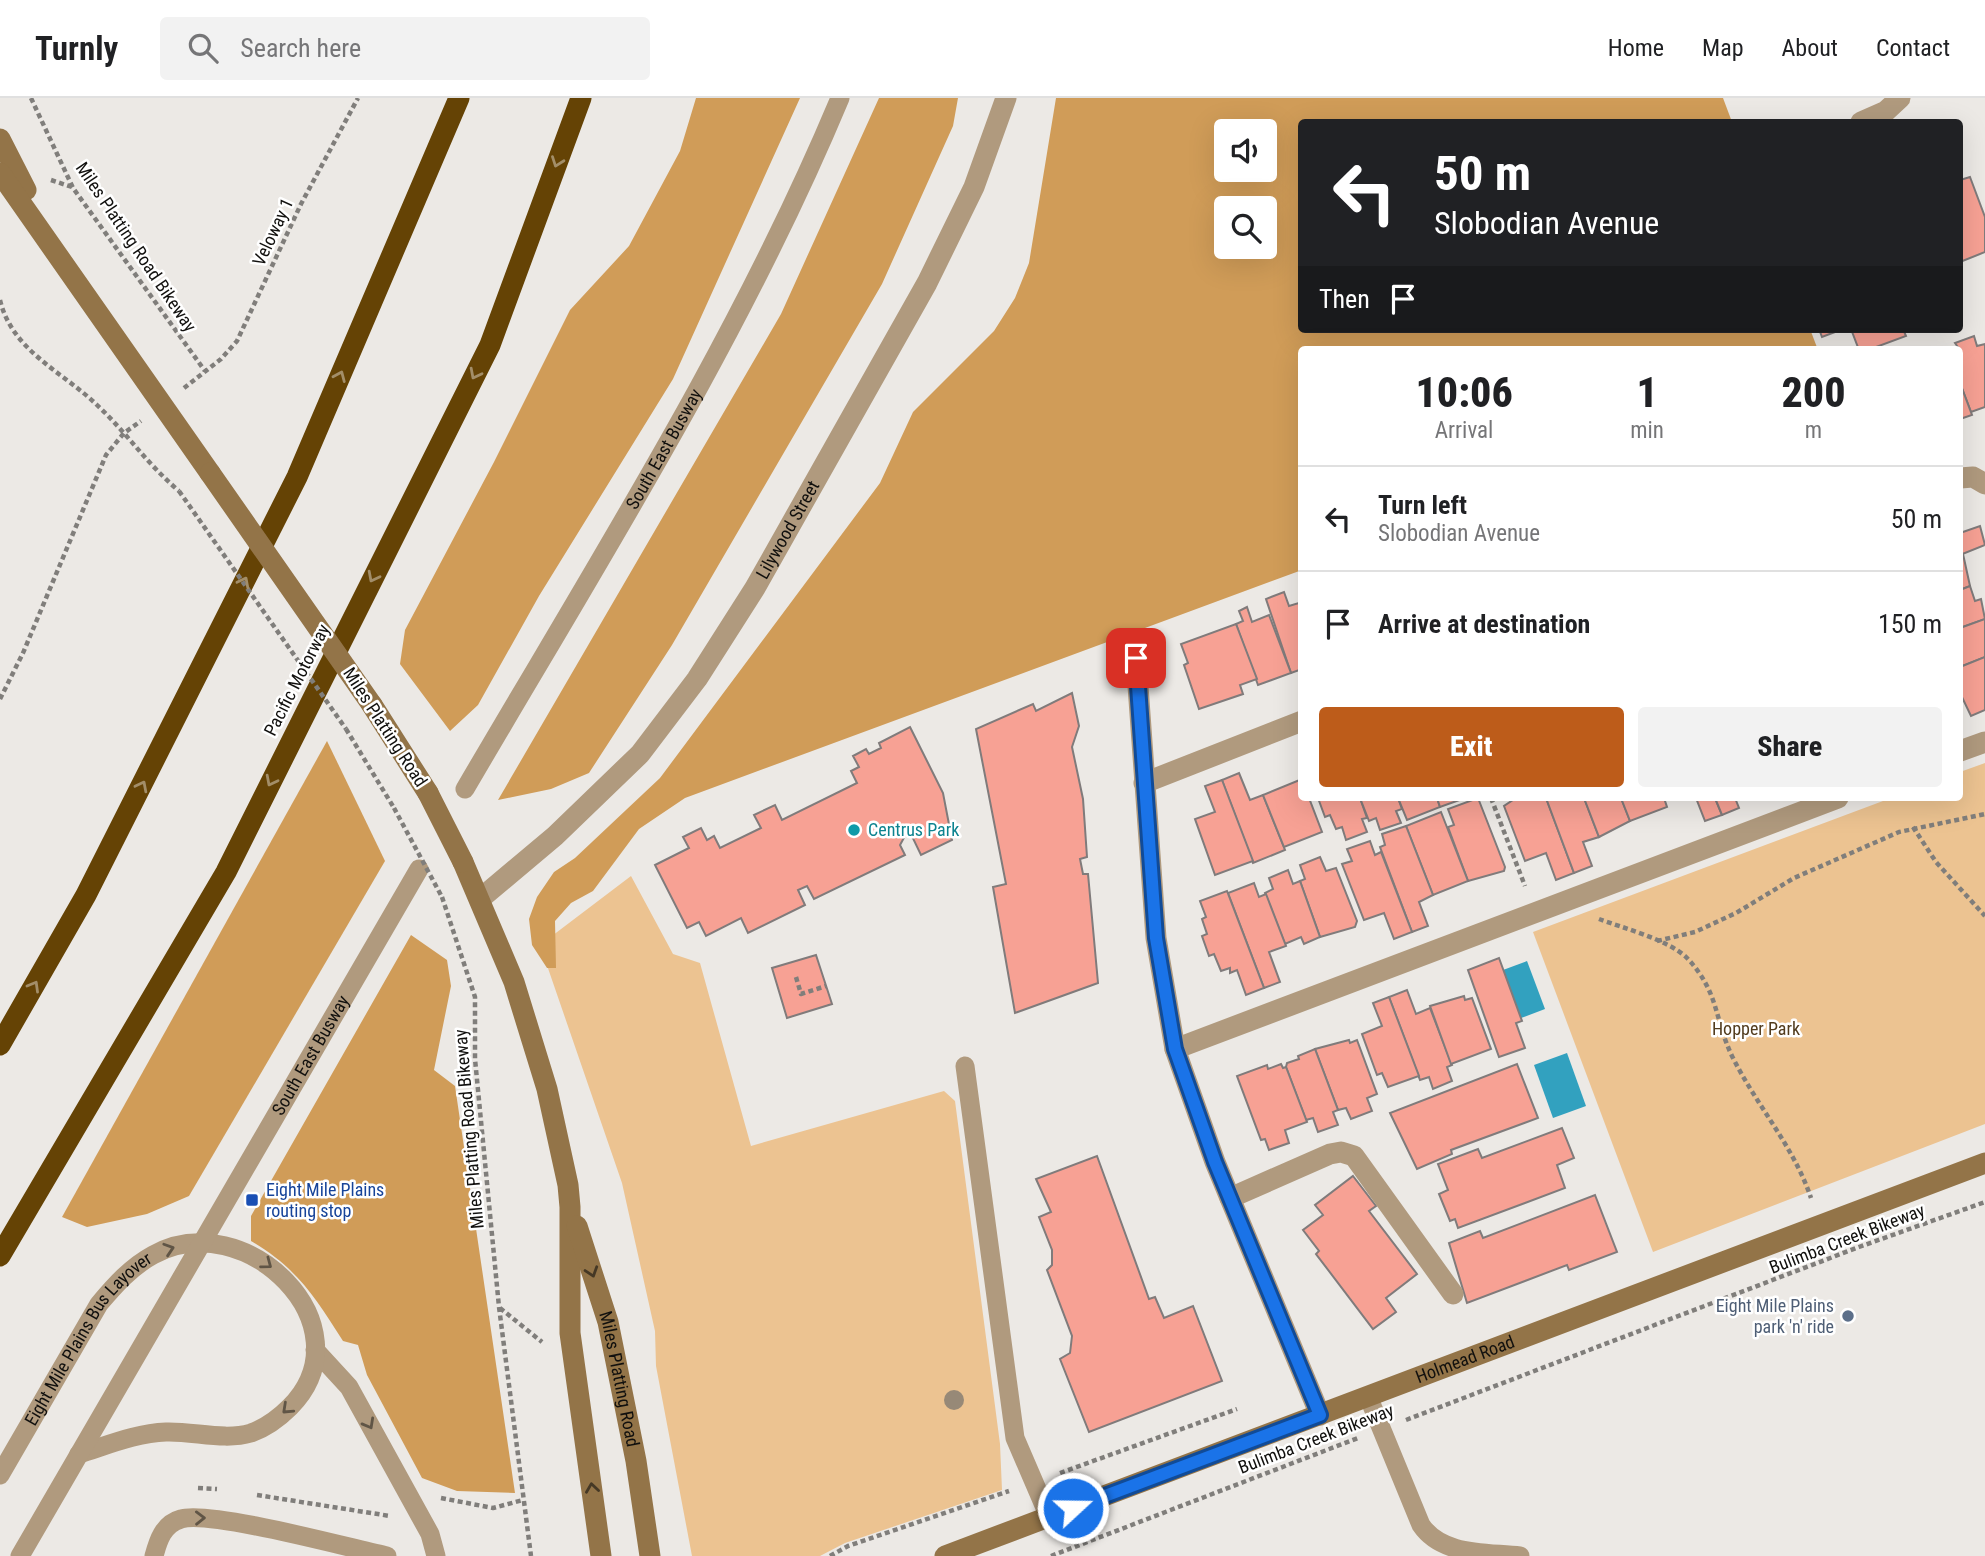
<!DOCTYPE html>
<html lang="en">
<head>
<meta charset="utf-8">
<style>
  :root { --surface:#fff; --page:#f2f2f2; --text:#202124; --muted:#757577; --line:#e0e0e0; --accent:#bd5c1a }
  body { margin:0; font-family:"Roboto Condensed",sans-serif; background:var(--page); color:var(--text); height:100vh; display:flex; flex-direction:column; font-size:26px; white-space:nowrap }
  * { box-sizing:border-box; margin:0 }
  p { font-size:23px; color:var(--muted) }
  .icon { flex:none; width:38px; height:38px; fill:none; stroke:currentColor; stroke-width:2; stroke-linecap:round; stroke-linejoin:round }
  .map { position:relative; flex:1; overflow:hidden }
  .sheet { position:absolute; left:1298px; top:248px; width:665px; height:455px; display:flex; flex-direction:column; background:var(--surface); border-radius:7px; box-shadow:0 7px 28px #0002 }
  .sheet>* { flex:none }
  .hud { position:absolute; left:1298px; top:21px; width:665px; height:214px; border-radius:7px; box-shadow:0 7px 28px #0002; background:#202124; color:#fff; overflow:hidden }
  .buttons { position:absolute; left:1214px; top:21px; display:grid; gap:14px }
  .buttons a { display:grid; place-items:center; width:63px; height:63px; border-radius:7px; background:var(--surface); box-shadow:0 7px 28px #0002; font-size:35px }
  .pin { position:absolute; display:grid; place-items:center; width:60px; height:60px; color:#fff; margin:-30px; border-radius:14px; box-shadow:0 4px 10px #0006 }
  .me { position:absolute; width:77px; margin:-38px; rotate:69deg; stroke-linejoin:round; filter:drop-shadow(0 0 5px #0008) }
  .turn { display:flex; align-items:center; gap:24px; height:147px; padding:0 21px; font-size:32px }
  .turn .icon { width:91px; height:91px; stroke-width:2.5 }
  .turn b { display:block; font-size:49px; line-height:60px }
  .then { display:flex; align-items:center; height:66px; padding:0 21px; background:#0003; gap:14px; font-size:26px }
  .eta { display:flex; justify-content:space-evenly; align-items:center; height:119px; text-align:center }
  .eta b { font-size:42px; font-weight:800; line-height:49px }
  .action { display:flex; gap:14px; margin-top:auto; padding:14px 21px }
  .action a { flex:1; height:80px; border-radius:7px; background:var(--accent); color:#fff; font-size:28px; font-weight:800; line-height:80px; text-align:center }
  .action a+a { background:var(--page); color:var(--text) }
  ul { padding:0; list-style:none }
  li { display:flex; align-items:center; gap:21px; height:105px; padding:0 21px; border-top:2px solid var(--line) }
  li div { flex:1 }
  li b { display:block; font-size:26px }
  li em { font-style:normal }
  header { display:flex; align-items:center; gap:42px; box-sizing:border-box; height:98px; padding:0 35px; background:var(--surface); border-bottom:2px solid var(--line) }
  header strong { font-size:33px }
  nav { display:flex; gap:38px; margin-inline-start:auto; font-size:24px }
  .search { width:490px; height:63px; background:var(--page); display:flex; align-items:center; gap:18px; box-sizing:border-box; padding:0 24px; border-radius:7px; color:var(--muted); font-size:26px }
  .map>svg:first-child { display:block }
  .green { fill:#ecc391 }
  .forest { fill:#d09c58; fill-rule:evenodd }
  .water { fill:#32a1bf }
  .building { fill:#f7a194; stroke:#807b7b; stroke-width:2 }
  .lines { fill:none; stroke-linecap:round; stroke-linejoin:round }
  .path { stroke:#807e7b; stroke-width:4.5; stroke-dasharray:5 3.5; stroke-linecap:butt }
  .lane { stroke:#b09a7e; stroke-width:19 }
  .street { stroke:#b09a7e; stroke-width:21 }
  .secondary { stroke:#937448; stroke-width:21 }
  .highway { stroke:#654305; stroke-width:21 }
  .path-bridge { stroke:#807e7b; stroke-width:4.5; stroke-dasharray:5 3.5; stroke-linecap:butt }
  .secondary-bridge { stroke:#937448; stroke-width:21 }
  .tree { fill:#978977 }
  .oneway { stroke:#a38e69 }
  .oneway2 { stroke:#605546 }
  .oneway3 { stroke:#453825 }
  .route-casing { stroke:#114b97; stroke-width:18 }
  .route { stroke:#1a73e8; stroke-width:12 }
  .culture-dot { fill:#0f9aa8; stroke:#fff; stroke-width:2.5 }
  .transit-dot { fill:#1a4fb4; stroke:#fff; stroke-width:2.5 }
  .service-dot { fill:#5c6f8a; stroke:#fff; stroke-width:2.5 }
  .labels { text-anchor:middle; stroke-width:5; stroke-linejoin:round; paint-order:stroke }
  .street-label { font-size:18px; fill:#11100e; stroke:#fff }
  .culture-label { font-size:18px; fill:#0d838f; stroke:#fff; text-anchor:start }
  .park-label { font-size:18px; fill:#513b1d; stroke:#fff }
  .transit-label { font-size:18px; fill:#164399; stroke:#fff; text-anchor:start }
  .service-label { font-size:18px; fill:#4e5e75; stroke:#fff; text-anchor:end }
</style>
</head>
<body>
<header>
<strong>Turnly</strong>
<div class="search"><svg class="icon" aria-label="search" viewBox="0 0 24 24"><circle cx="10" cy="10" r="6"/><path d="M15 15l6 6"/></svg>Search here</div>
<nav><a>Home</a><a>Map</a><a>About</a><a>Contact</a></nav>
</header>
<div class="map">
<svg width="1985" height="1458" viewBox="0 0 1985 1458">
  <rect width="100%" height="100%" fill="#ece9e5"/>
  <g class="green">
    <polygon points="1985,665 1985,1026 1653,1154 1533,834 1891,700 1960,700 1960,674"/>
    <polygon points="631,778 673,856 700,865 751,1048 944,993 955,1003 1000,1346 1002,1392 845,1445 820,1458 692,1458 656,1268 655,1233 622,1085 540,847"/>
  </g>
  <g class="forest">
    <polygon points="696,0 800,0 673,281 539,498 478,607 450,633 400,566 405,532 494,364 570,212 629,148 680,53"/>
    <polygon points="879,0 958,0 953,28 882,186 672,547 589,675 551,691 498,702 781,216"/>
    <path d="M1056,0H1723L1732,24H1302V231H1810L1818,252H1302V472L685,700L639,731L593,793L571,805L555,823L556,870H547L532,847L529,821L537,799L554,774L575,760L660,680L880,385L913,314L994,233L1015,200L1029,165ZM1265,33V72H1227V33ZM1227,110H1265V149H1227Z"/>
    <polygon points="327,643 385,763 189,1098 147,1116 87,1129 62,1119"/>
    <path d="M411,837L447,862L451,888L434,972L455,988L515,1395L457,1393L422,1380L367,1277L358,1247L343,1243C315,1199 297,1170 251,1143V1118Z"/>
  </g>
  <g class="water">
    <polygon points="1527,863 1545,911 1521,920 1503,872"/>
    <polygon points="1567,955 1586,1008 1553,1020 1534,967"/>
  </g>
  <g class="building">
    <polygon points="1970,79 1985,119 1985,154 1960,164 1960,82"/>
    <polygon points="1819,231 1843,231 1822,239"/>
    <polygon points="1851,231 1903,231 1906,238 1868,252 1859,252"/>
    <polygon points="1974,238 1977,248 1985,246 1985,309 1971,314 1960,285 1960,252 1955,245"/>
    <polygon points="1960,285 1972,317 1960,321"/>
    <polygon points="1980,428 1985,447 1960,457 1960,435"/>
    <polygon points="1963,456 1970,488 1960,492 1960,457"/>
    <polygon points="1970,488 1975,503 1981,501 1985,521 1960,530 1960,492"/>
    <polygon points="1284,494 1289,508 1302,504 1302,571 1291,575 1266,501"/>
    <polygon points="1247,509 1252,524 1269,517 1291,575 1258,587 1236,526 1243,523 1239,513"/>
    <polygon points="1985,521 1985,559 1960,569 1960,530"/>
    <polygon points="1236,526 1257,581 1240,587 1243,596 1199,611 1184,567 1188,565 1181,546"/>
    <polygon points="1985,559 1985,612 1971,618 1960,595 1960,569"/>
    <polygon points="1072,595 1079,628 1072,649 1083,701 1087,759 1080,761 1083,776 1088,776 1098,885 1015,915 993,789 1006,786 976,631 1033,606 1036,613"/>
    <polygon points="910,629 943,695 952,742 921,757 910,734 906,736 900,747 905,757 814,801 807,788 798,792 805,807 748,835 741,820 706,838 699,824 687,830 655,767 689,750 683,739 701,730 707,742 714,738 720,750 761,730 754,717 775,707 782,722 857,685 851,673 859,669 853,658 866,651 869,656 881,650 879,645"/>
    <polygon points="1239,675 1250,702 1263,697 1285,752 1253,765 1222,682"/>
    <polygon points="1302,681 1302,700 1309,700 1322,734 1284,749 1263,697"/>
    <polygon points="1222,682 1253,763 1215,777 1195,721 1215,714 1205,688"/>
    <polygon points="1318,700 1360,700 1367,720 1362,721 1367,734 1346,742 1342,729 1336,731 1330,717 1325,719"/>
    <polygon points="1360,700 1398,700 1402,711 1396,713 1401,725 1380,732 1376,720 1369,723"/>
    <polygon points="1398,700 1437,700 1440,709 1407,722"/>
    <polygon points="1437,700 1465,700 1440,709"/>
    <polygon points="1478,700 1505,769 1504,773 1468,783 1448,729 1454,727 1448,711"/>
    <polygon points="1516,700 1546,700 1574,775 1556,782 1546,755 1525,763 1504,708"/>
    <polygon points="1546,700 1584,700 1599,739 1583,744 1592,768 1574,775"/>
    <polygon points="1584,700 1621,700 1630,723 1599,739"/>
    <polygon points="1621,700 1664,700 1667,709 1630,723"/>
    <polygon points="1696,700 1715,700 1722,717 1705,723"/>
    <polygon points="1715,700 1735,700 1739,710 1722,717"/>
    <polygon points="1441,714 1468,783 1433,797 1406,728"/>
    <polygon points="1406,728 1433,797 1419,804 1428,828 1412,834 1380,749 1385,747 1382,736"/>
    <polygon points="1370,743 1375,757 1381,754 1412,834 1394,841 1384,815 1364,822 1342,766 1352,763 1347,751"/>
    <polygon points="1320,759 1326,773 1336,770 1357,823 1355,829 1320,839 1300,783 1305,781 1300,767"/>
    <polygon points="1288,772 1293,786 1300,783 1320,839 1304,846 1301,839 1285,846 1265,795 1273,791 1269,780"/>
    <polygon points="1254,785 1259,799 1266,796 1286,848 1269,854 1280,884 1264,890 1228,795"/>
    <polygon points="1227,793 1264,890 1246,897 1237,872 1230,875 1230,870 1221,873 1214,856 1209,858 1202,838 1207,836 1202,821 1206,819 1200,803"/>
    <polygon points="816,857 832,906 787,920 772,870"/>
    <polygon points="1499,860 1522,923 1516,925 1525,950 1499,959 1468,872"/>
    <polygon points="1407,892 1416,916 1430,910 1452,967 1447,969 1452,983 1433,991 1429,979 1420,982 1389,899"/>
    <polygon points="1464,898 1465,902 1472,900 1491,951 1451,966 1430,908"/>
    <polygon points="1389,899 1419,978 1388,989 1382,975 1377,977 1362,936 1382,928 1373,905"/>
    <polygon points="1349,942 1350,945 1357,942 1377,996 1367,1000 1372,1013 1351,1021 1346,1010 1338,1012 1315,951"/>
    <polygon points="1315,951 1338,1012 1333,1014 1338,1027 1318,1034 1313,1020 1306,1022 1286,969 1287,965 1299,961 1298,958"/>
    <polygon points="1281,966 1283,970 1286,969 1307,1024 1285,1032 1289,1045 1269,1052 1265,1041 1261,1042 1237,978 1267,967 1268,971"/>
    <polygon points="1517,966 1538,1020 1451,1052 1452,1056 1417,1071 1390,1015"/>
    <polygon points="1562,1030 1574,1060 1557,1067 1565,1090 1458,1130 1455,1121 1450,1123 1439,1096 1448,1092 1438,1066 1478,1051 1482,1060"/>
    <polygon points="1097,1058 1149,1201 1155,1199 1164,1220 1193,1208 1222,1283 1089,1334 1060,1261 1070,1255 1072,1238 1047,1172 1052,1167 1052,1152 1039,1119 1051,1114 1036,1081"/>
    <polygon points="1353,1078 1376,1108 1369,1113 1417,1176 1386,1200 1396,1214 1373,1231 1316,1156 1319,1153 1303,1132 1323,1117 1315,1107"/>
    <polygon points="1595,1097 1617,1154 1569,1172 1567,1167 1467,1205 1449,1145 1480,1133 1483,1140"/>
  </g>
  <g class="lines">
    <g class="path">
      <polyline points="31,0 73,90 205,273"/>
      <polyline points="51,82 72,89"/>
      <path d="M0,202C12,253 63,274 97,307C127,335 146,365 179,393"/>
      <polyline points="184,290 221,261 237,243 301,106 358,0"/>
      <polyline points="0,601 23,555 106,357 124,335 141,323"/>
      <polyline points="346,631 394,710"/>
      <polyline points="1491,700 1525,788"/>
      <polyline points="1913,729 1936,764 1985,818"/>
      <polyline points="442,799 475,899 475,961 499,1209 531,1458"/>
      <path d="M1599,821C1623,830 1669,842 1687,860C1720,895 1714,922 1733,960C1757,1008 1794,1049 1811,1100"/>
      <polyline points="1657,843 1695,834 1736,815 1794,780 1899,734 1985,716"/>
      <polyline points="796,879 801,896 826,888"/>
      <polyline points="500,1210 542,1244"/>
      <polyline points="1406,1322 1859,1149 1985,1104"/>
      <polyline points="1060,1375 1237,1311"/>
      <polyline points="198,1390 217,1391"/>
      <polyline points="257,1397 390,1418"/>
      <polyline points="441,1400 493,1410 523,1402"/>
      <polyline points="830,1458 848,1448 1009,1393"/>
      <polyline points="1051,1458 1358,1340"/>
    </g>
    <g class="lane">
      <path id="s1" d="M465,691C597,465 739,242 840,0"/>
      <polyline points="965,968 1015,1340 1049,1419"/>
      <polyline points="315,1252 349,1289 430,1436 436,1458"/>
      <path d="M1368,1298L1421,1427C1442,1458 1486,1454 1520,1458"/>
      <path id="s2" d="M0,1377L99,1206C115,1187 131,1169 153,1157C245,1106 370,1228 290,1309C280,1319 265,1330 251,1335C224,1343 194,1333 166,1334C137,1335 108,1347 79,1356"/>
      <path id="s3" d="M20,1458L419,771"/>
      <path d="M154,1458C158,1443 163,1426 181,1421C209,1412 350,1450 387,1458"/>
    </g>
    <g class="street">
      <polyline points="1861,24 1886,13 1900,0"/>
      <polyline points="1960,380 1973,379 1985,386"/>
      <polyline points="1136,560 1156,840 1175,951 1215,1064 1320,1317"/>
      <polyline points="1960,653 1985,644"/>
      <polyline points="1144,685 1302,623"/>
      <path id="s4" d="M480,801L555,738L640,656L697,581L755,490L927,185L974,89L1006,0"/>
      <polyline points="1175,951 1838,700"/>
      <polyline points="1230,1100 1330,1056 1341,1054 1354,1058 1453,1196"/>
    </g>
    <g class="secondary">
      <polyline points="0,41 26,92"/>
      <polyline points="0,75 210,375"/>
      <polyline points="372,607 428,695"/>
      <polyline points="463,764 514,884 547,991 568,1087 570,1109 570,1235 601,1458"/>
      <path id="s5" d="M577,1128L608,1224L636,1363L650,1458"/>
      <path id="s6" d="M945,1458L1985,1065"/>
    </g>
    <g class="highway">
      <polyline points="0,947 86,797 297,379 459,0"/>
      <polyline points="0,1158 226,774 490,247 581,0"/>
    </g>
    <g class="path-bridge">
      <polyline points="179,393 346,631"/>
      <polyline points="394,710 442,799"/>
    </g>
    <g class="secondary-bridge">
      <polyline points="210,375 372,607"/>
      <polyline points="428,695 463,764"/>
    </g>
  </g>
  <circle class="tree" cx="954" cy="1302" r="10"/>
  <defs><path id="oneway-chevron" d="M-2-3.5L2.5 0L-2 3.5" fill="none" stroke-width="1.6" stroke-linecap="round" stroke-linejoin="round" transform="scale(1.75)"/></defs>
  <g class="oneway">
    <use href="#oneway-chevron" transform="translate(557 64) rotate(110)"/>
    <use href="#oneway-chevron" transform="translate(475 276) rotate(117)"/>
    <use href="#oneway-chevron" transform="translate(340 278) rotate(-67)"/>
    <use href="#oneway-chevron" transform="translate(373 479) rotate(117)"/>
    <use href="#oneway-chevron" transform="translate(244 484) rotate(-63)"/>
    <use href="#oneway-chevron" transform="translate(271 683) rotate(117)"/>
    <use href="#oneway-chevron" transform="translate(142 688) rotate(-63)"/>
    <use href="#oneway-chevron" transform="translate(34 888) rotate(-60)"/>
  </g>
  <g class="oneway2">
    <use href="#oneway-chevron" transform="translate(169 1151) rotate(-18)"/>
    <use href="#oneway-chevron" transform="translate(267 1166) rotate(37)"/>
    <use href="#oneway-chevron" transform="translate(287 1311) rotate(137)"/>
    <use href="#oneway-chevron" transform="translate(369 1326) rotate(61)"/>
    <use href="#oneway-chevron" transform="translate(200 1420) rotate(-1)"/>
  </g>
  <g class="oneway3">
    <use href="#oneway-chevron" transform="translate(592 1174) rotate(72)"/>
    <use href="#oneway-chevron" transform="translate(592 1390) rotate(-98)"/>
  </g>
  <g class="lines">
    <g class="route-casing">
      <polyline id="route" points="1073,1410 1320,1317 1215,1064 1175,951 1156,840 1136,560"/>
    </g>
    <use href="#route" class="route"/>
  </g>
  <circle class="culture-dot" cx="854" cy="732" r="7"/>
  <rect class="transit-dot" x="245" y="1095" width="14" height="14" rx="3.5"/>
  <circle class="service-dot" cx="1848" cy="1218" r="7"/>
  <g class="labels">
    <g class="street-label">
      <text transform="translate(273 134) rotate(-65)" y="6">Veloway 1</text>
      <text transform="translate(136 149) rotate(56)" y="6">Miles Platting Road Bikeway</text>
      <text dy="6" stroke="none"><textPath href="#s1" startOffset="394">South East Busway</textPath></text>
      <text dy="6" stroke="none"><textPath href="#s4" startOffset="485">Lilywood Street</textPath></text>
      <text transform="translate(297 582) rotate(-63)" y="6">Pacific Motorway</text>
      <text transform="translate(385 629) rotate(57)" y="6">Miles Platting Road</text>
      <text dy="6" stroke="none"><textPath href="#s3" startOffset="579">South East Busway</textPath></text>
      <text transform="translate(469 1031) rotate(-95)" y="6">Miles Platting Road Bikeway</text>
      <text transform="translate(1847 1141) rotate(-21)" y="6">Bulimba Creek Bikeway</text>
      <text dy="6" stroke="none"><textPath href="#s2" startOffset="163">Eight Mile Plains Bus Layover</textPath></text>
      <text dy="6" stroke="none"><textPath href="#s6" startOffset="556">Holmead Road</textPath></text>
      <text dy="6" stroke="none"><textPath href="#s5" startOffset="159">Miles Platting Road</textPath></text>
      <text transform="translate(1316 1341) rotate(-21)" y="6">Bulimba Creek Bikeway</text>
    </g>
    <g class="culture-label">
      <text x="868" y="738">Centrus Park</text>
    </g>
    <g class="park-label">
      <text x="1756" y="937">Hopper Park</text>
    </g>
    <g class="transit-label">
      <text x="266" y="1098">Eight Mile Plains<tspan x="266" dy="21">routing stop</tspan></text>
    </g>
    <g class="service-label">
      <text x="1834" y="1214">Eight Mile Plains<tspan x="1834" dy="21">park 'n' ride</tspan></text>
    </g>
  </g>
</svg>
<div class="buttons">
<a><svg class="icon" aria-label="sound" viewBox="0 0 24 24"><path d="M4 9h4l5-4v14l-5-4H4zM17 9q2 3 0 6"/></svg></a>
<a><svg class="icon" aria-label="search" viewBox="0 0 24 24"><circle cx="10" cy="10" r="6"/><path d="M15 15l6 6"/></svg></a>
</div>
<div class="pin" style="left:1136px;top:560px;background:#d93025"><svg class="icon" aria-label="arrive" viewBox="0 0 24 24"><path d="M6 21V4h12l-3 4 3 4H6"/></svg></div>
<svg class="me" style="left:1073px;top:1410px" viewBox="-20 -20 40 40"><circle r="17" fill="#1a73e8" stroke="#fff" stroke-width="3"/><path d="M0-11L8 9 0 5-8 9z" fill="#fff"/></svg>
<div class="hud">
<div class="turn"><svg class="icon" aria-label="left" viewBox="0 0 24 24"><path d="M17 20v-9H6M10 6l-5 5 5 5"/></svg><div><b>50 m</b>Slobodian Avenue</div></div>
<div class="then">Then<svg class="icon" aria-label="arrive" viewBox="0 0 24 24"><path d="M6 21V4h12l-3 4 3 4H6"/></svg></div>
</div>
<section class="sheet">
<div class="eta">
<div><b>10:06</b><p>Arrival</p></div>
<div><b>1</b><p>min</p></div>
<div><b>200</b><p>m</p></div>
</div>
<ul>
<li><svg class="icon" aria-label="left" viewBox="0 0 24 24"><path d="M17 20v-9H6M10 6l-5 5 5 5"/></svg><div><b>Turn left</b><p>Slobodian Avenue</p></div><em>50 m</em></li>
<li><svg class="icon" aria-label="arrive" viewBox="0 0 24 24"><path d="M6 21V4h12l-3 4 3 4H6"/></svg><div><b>Arrive at destination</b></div><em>150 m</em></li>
</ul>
<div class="action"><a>Exit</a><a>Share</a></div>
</section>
</div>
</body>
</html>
